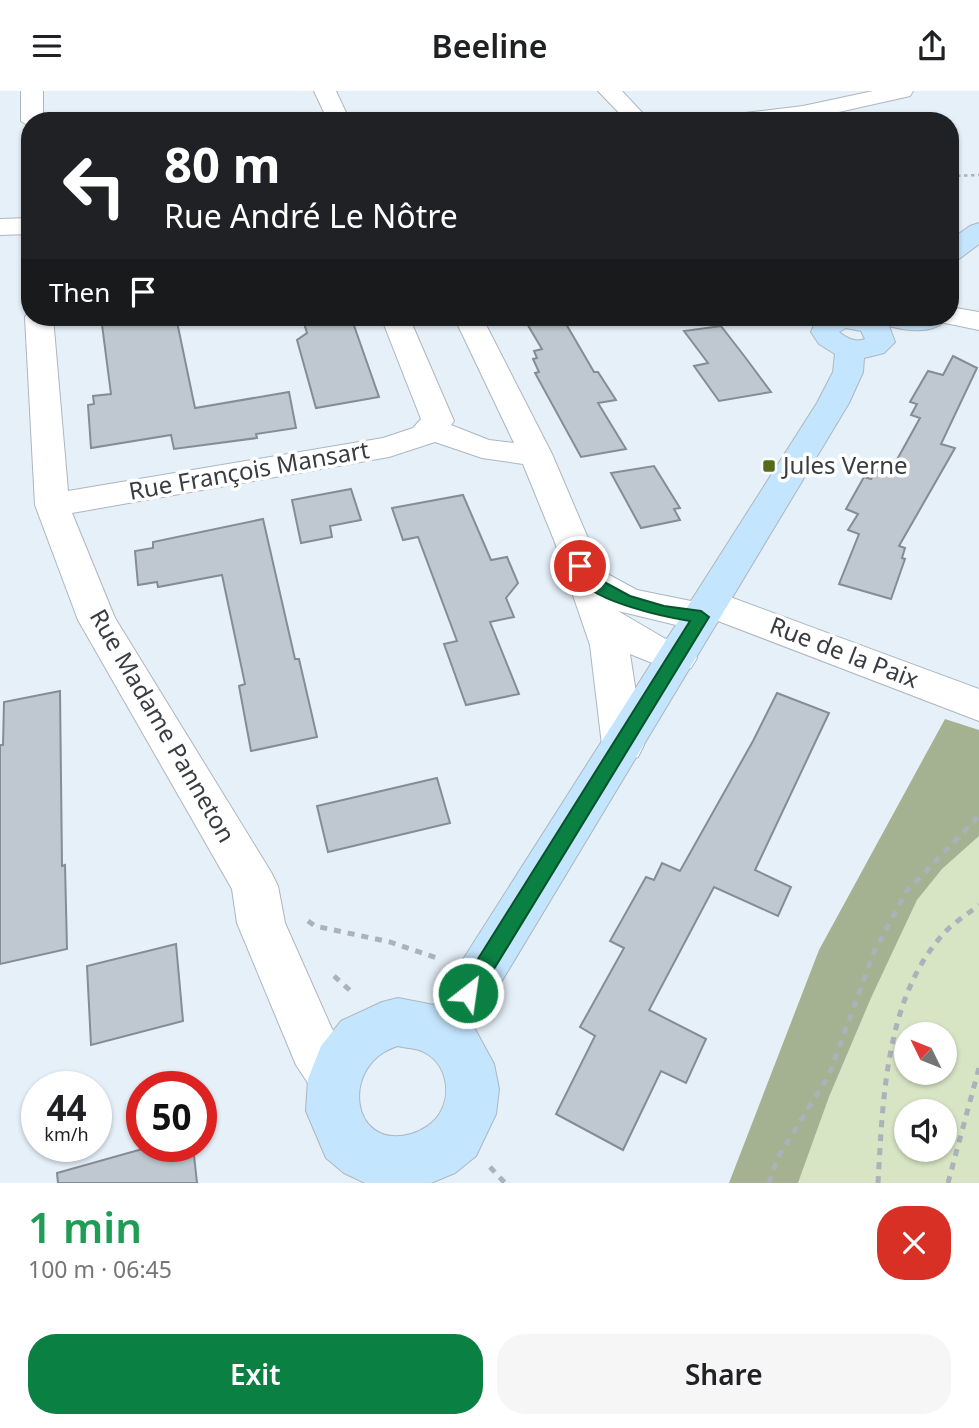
<!DOCTYPE html>
<html lang="en">
<head>
<meta charset="utf-8">
<style>
  :root { --surface:#fff; --page:#f6f6f6; --text:#202124; --muted:#757577; --accent:#0b8043 }
  body { margin:0; font-family:"Noto Sans",sans-serif; background:var(--page); color:var(--text); height:100vh; display:flex; flex-direction:column; font-size:26px; white-space:nowrap }
  * { box-sizing:border-box; margin:0 }
  p { font-size:23px; color:var(--muted) }
  .icon { flex:none; width:38px; height:38px; fill:none; stroke:currentColor; stroke-width:2; stroke-linecap:round; stroke-linejoin:round }
  .map { position:relative; height:1092px; overflow:hidden }
  .details { display:flex; flex-direction:column; background:var(--surface); flex:1 }
  .details>* { flex:none }
  .guide { position:absolute; left:21px; top:21px; width:938px; height:214px; border-radius:28px; box-shadow:0 2px 5px #0004; background:#202124; color:#fff; overflow:hidden }
  .needle { width:46px; rotate:313deg }
  .buttons { position:absolute; left:894px; top:931px; display:grid; gap:14px }
  .buttons a { display:grid; place-items:center; width:63px; height:63px; border-radius:50%; background:var(--surface); box-shadow:0 2px 5px #0004; font-size:35px }
  .speed { position:absolute; left:21px; top:980px; display:flex; gap:14px; font-size:35px; font-weight:700; text-align:center }
  .speed>* { display:grid; place-content:center; width:91px; height:91px; border-radius:50%; background:var(--surface); box-shadow:0 2px 5px #0004; line-height:1 }
  .speed small { font-size:18px; font-weight:400 }
  .speed .limit { border:10px solid #d22; background:#fff; color:#111 }
  .pin { position:absolute; display:grid; place-items:center; width:60px; height:60px; color:#fff; margin:-30px; border:4px solid #fff; border-radius:50%; box-shadow:0 2px 7px #0007 }
  .me { position:absolute; width:77px; margin:-38px; rotate:30deg; stroke-linejoin:round; filter:drop-shadow(0 0 5px #0008) }
  .turn { display:flex; align-items:center; gap:24px; height:147px; padding:0 28px; font-size:32px }
  .turn .icon { width:91px; height:91px; stroke-width:2.5 }
  .turn b { display:block; font-size:49px; line-height:60px }
  .then { display:flex; align-items:center; height:66px; padding:0 28px; background:#0003; gap:14px; font-size:26px }
  .round { display:grid; place-items:center; flex:none; width:74px; height:74px; border-radius:28px; background:var(--page) }
  .summary { display:flex; align-items:center; justify-content:space-between; height:119px; padding:0 28px }
  h1 { font-size:42px; font-weight:600; line-height:52px; color:#1e9e55 }
  .action { display:flex; gap:14px; margin-top:auto; padding:14px 28px }
  .action a { flex:1; height:80px; border-radius:28px; background:var(--accent); color:#fff; font-size:28px; font-weight:600; line-height:80px; text-align:center }
  .action a+a { background:var(--page); color:var(--text) }
  header { display:flex; justify-content:space-between; align-items:center; height:91px; padding:0 28px; background:var(--surface); font-size:32px; font-weight:600 }
  .map>svg:first-child { display:block }
  .green { fill:#d8e5c5; fill-rule:evenodd }
  .forest { fill:#a5b291 }
  .building { fill:#bfc8d1; stroke:#848d95; stroke-width:2 }
  .lines { fill:none; stroke-linecap:round; stroke-linejoin:round }
  .minor-casing { stroke:#adb6bf; stroke-width:2 }
  .tertiary-casing { stroke:#adb6bf; stroke-width:2 }
  .secondary-casing { stroke:#adb6bf; stroke-width:2 }
  .path-far1 { stroke:#aab2ba; stroke-width:2.5; stroke-dasharray:3.5 3.5; stroke-linecap:butt }
  .path { stroke:#aab2ba; stroke-width:5; stroke-dasharray:7 7; stroke-linecap:butt }
  .minor { fill:#fff; fill-rule:evenodd }
  .tertiary { fill:#fff; fill-rule:evenodd }
  .secondary { fill:#c4e5fe; fill-rule:evenodd }
  .route { fill:#0b8043; stroke:#07532c; stroke-width:2 }
  .poi-dot { fill:#536b1b; stroke:#fff; stroke-width:2.5 }
  .labels { text-anchor:middle; stroke-width:7; stroke-linejoin:round; paint-order:stroke }
  .poi-label { font-size:24px; fill:#393d41; stroke:#fff; text-anchor:start }
  .street-label { font-size:24px; fill:#393d41; stroke:#fff }
</style>
</head>
<body>
<header><svg class="icon" aria-label="menu" viewBox="0 0 24 24"><path d="M4 6h16M4 12h16M4 18h16"/></svg>Beeline<svg class="icon" aria-label="share" viewBox="0 0 24 24"><path d="M12 15V3M7 8l5-5 5 5M5 13v7h14v-7"/></svg></header>
<div class="map">
<svg width="979" height="1092" viewBox="0 0 979 1092">
  <rect width="100%" height="100%" fill="#e6f0f9"/>
  <path class="green" d="M979,745V1092H798L829,1006L871,907L917,809L942,778ZM906,943H945V982H906ZM906,1020H945V1059H906Z"/>
  <polygon class="forest" points="945,628 979,639 979,745 942,778 917,809 871,907 829,1006 798,1092 729,1092 819,859"/>
  <g class="building">
    <polygon points="101,226 176,226 195,317 289,301 296,337 256,343 257,347 174,358 171,344 91,357 88,314 94,313 93,305 111,303"/>
    <polygon points="302,226 351,226 379,306 316,317 297,249 307,242"/>
    <polygon points="523,226 562,226 594,281 598,281 616,309 598,312 626,358 581,366 535,282 539,281 533,268 537,267 534,260 542,258"/>
    <polygon points="721,235 745,266 771,301 719,310 694,275 708,272 684,240"/>
    <polygon points="953,265 977,277 941,353 955,357 899,455 905,457 902,467 905,468 891,508 839,493 859,443 848,439 858,423 846,418 864,386 871,388 876,379 889,383 920,327 911,324 917,313 910,311 928,280 943,284"/>
    <polygon points="654,375 680,417 674,418 680,429 641,437 611,382"/>
    <polygon points="351,398 361,429 330,435 332,446 301,452 292,409"/>
    <polygon points="463,404 491,469 507,466 518,492 506,507 514,526 490,531 519,603 466,614 444,553 457,550 418,446 403,449 392,417"/>
    <polygon points="263,428 295,568 299,568 317,646 251,660 239,595 245,593 222,484 158,496 157,491 138,494 135,460 153,457 153,451"/>
    <polygon points="60,600 62,775 65,774 67,858 0,873 0,654 3,654 4,611"/>
    <polygon points="777,602 829,622 755,779 791,796 778,825 714,796 649,919 706,948 686,992 661,980 623,1059 556,1023 595,945 580,936 624,857 610,850 646,786 654,789 662,772 680,780 753,650"/>
    <polygon points="437,687 450,732 328,761 317,715"/>
    <polygon points="176,853 183,930 91,954 87,875"/>
    <polygon points="153,1055 193,1055 197,1092 58,1092 57,1082"/>
  </g>
  <g class="lines">
    <g class="minor-casing">
      <g id="minor">
        <polygon points="21,0 43,0 43,30 30,30 30,36 21,30"/>
        <polygon points="314,0 336,0 350,30 328,30"/>
        <polygon points="598,0 622,0 650,30 627,30"/>
        <polygon points="873,0 913,0 910,5 803,29 725,30 728,25 736,23 803,15"/>
        <polygon points="950,216 979,221 979,239 940,231 936,226 950,226"/>
        <polygon points="30,220 30,226 53,226 68,400 383,347 413,337 421,328 381,226 409,226 454,330 451,334 489,349 514,352 454,226 482,226 552,363 602,480 637,499 691,510 696,503 709,499 722,503 979,598 979,630 718,530 714,536 701,540 618,520 664,547 691,557 697,567 691,577 677,582 630,563 644,654 638,666 623,671 608,666 602,654 590,554 554,449 523,373 482,367 435,351 389,366 72,422 115,527 271,781 278,795 285,832 332,938 352,968 360,986 352,1004 334,1012 316,1004 296,974 237,832 232,798 78,529 35,414 25,226"/>
      </g>
    </g>
    <g class="tertiary-casing">
      <polygon id="tertiary" points="30,127 30,143 0,144 0,128"/>
    </g>
    <g class="secondary-casing">
      <g id="secondary">
        <polygon points="979,132 979,153 959,168 950,170 950,149 970,135"/>
        <path d="M824,226H948C936,244 908,240 889,235L895,251L884,262L864,267L863,281L849,312L497,898L475,938L494,973L499,998L496,1023L476,1065L455,1082L431,1092H365L344,1082L326,1067L306,1020L308,988L321,955L341,930L382,911L398,907L434,914L817,312L833,281L835,263L819,253L811,241L815,231ZM846,237L861,240L865,248C855,252 847,247 839,241ZM398,955C405,957 413,957 419,959C445,968 453,999 440,1022C434,1032 422,1040 411,1043C349,1060 340,972 398,955Z"/>
      </g>
    </g>
    <polyline class="path-far1" points="950,85 979,84"/>
    <g class="path">
      <polyline points="308,830 315,835 390,851 440,868"/>
      <polyline points="334,885 353,902"/>
      <polyline points="490,1076 505,1092"/>
      <polyline points="769,1092 778,1066 829,984 874,861 906,801 979,725"/>
      <path d="M878,1092C883,1008 885,901 949,837C958,829 969,822 979,814"/>
      <polyline points="948,1092 979,977"/>
    </g>
    <use href="#minor" class="minor"/>
    <use href="#tertiary" class="tertiary"/>
    <use href="#secondary" class="secondary"/>
  </g>
  <path class="route" d="M580,470L586,471L593,485L630,505L664,515L701,520L709,526L475,909L468,912L461,909L458,902L461,895L690,530C664,526 597,511 581,490C577,486 575,480 573,475Z"/>
  <rect class="poi-dot" x="762" y="368" width="14" height="14" rx="3.5"/>
  <g class="labels">
    <g class="poi-label">
      <text x="783" y="383">Jules Verne</text>
    </g>
    <g class="street-label">
      <text transform="translate(249 380) rotate(-10)" y="8">Rue François Mansart</text>
      <text transform="translate(844 562) rotate(21)" y="8">Rue de la Paix</text>
      <text transform="translate(162 635) rotate(60)" y="8">Rue Madame Panneton</text>
    </g>
  </g>
</svg>
<div class="buttons">
<a><svg class="needle" viewBox="-14 -14 28 28"><path d="M0-13l5 13h-10z" fill="#e53935"/><path d="M0 13l5-13h-10z" fill="#757577"/></svg></a>
<a><svg class="icon" aria-label="sound" viewBox="0 0 24 24"><path d="M4 9h4l5-4v14l-5-4H4zM17 9q2 3 0 6"/></svg></a>
</div>
<div class="speed"><div>44<small>km/h</small></div><div class="limit">50</div></div>
<div class="pin" style="left:580px;top:475px;background:#d93025"><svg class="icon" aria-label="arrive" viewBox="0 0 24 24"><path d="M6 21V4h12l-3 4 3 4H6"/></svg></div>
<svg class="me" style="left:468px;top:902px" viewBox="-20 -20 40 40"><circle r="17" fill="#0b8043" stroke="#fff" stroke-width="3"/><path d="M0-11L8 9 0 5-8 9z" fill="#fff"/></svg>
<div class="guide">
<div class="turn"><svg class="icon" aria-label="left" viewBox="0 0 24 24"><path d="M17 20v-9H6M10 6l-5 5 5 5"/></svg><div><b>80 m</b>Rue André Le Nôtre</div></div>
<div class="then">Then<svg class="icon" aria-label="arrive" viewBox="0 0 24 24"><path d="M6 21V4h12l-3 4 3 4H6"/></svg></div>
</div>
</div>
<section class="details">
<div class="summary"><div><h1>1 min</h1><p>100 m · 06:45</p></div><a class="round" style="background:#d93025;color:#fff"><svg class="icon" aria-label="close" viewBox="0 0 24 24"><path d="M6 6l12 12M18 6L6 18"/></svg></a></div>
<div class="action"><a>Exit</a><a>Share</a></div>
</section>
</body>
</html>
